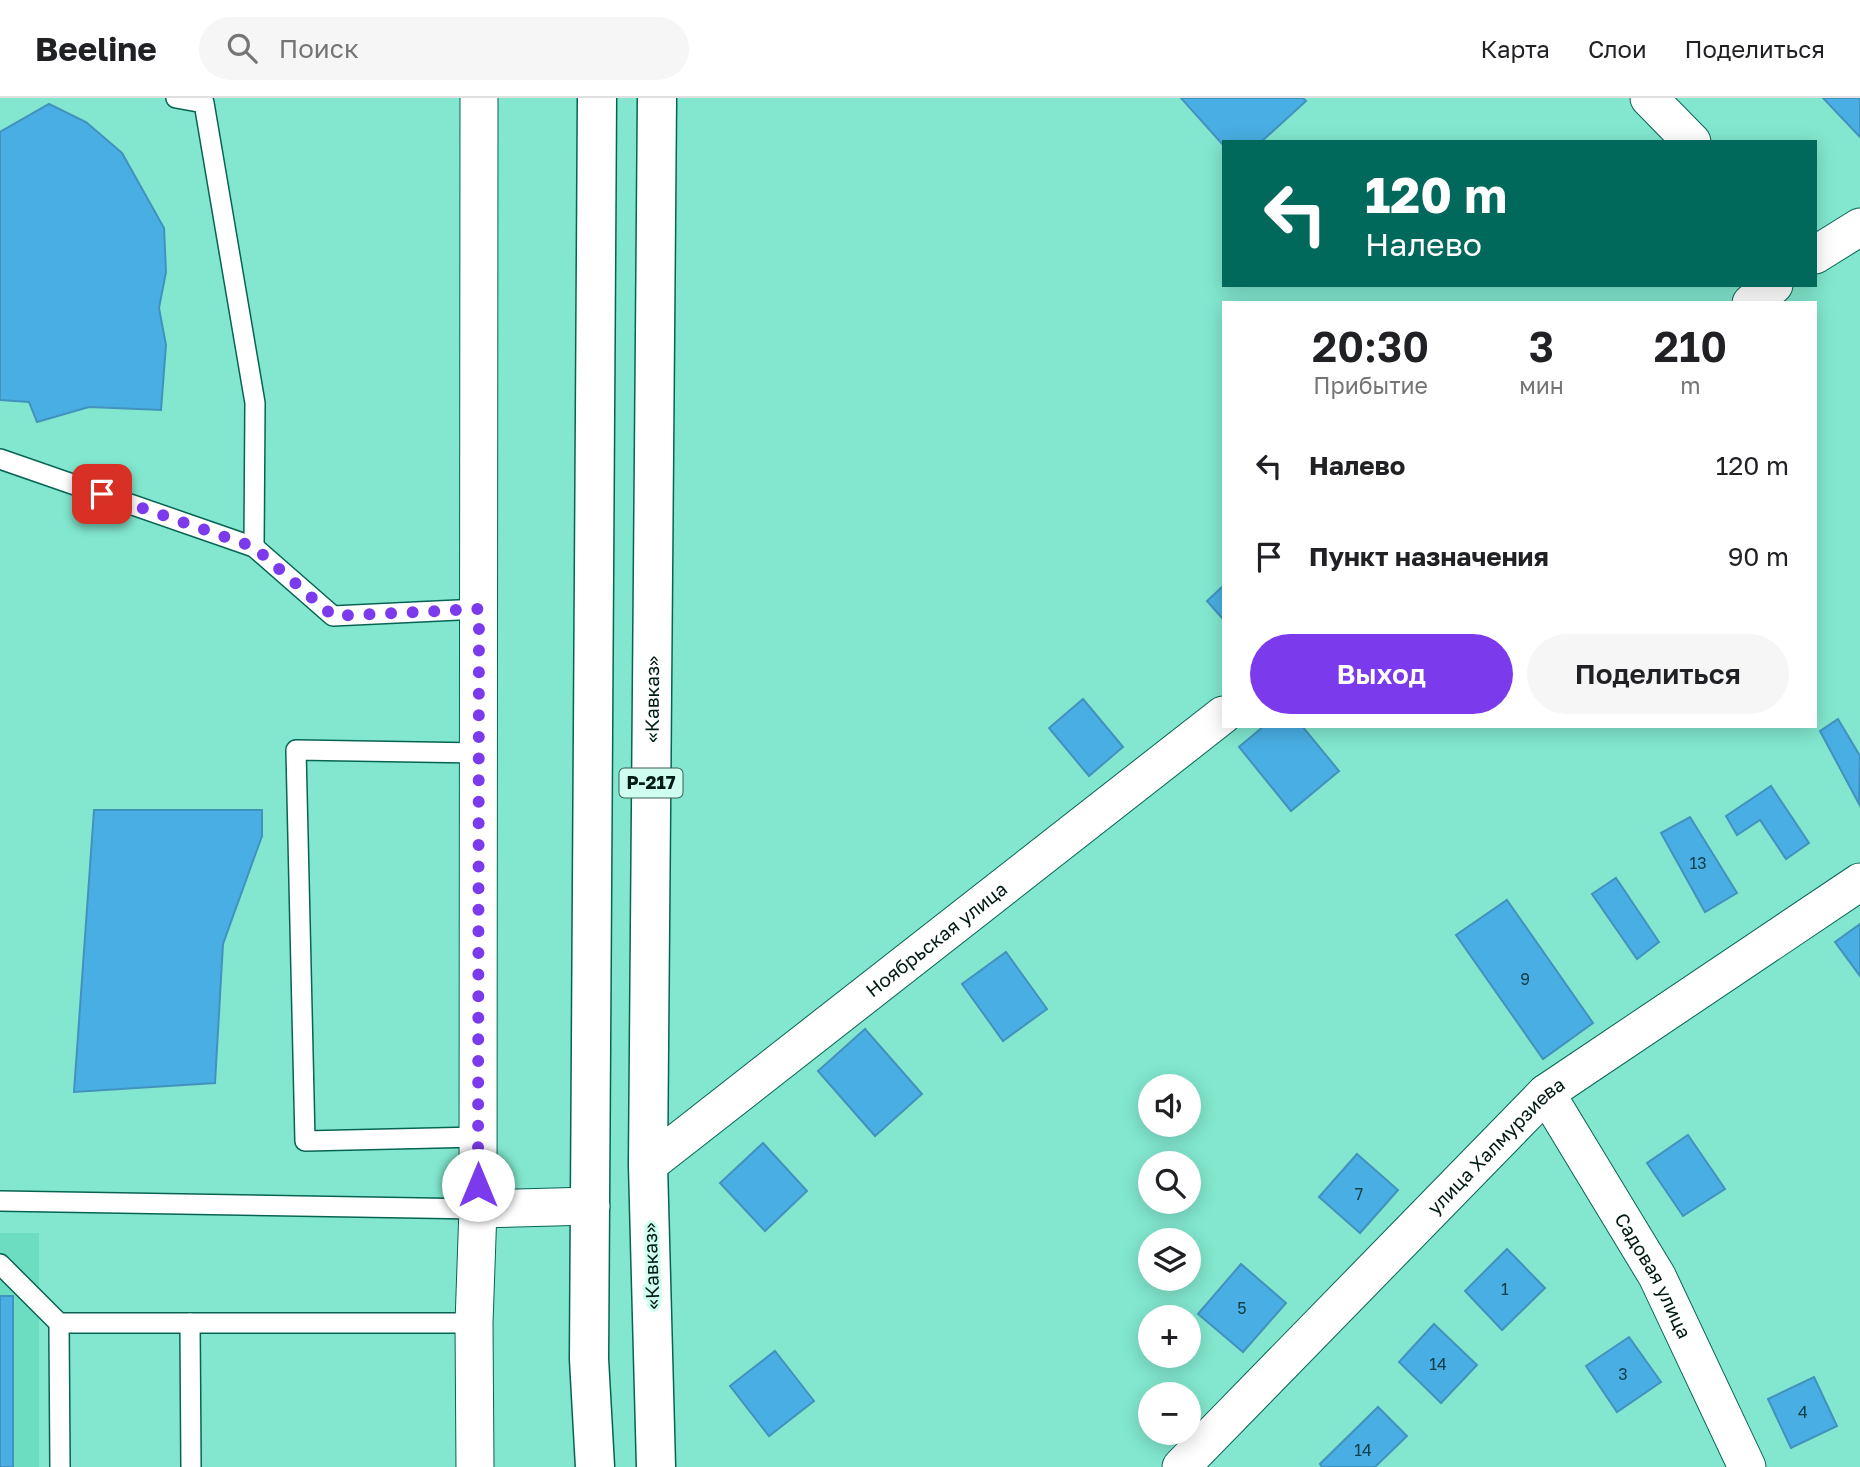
<!DOCTYPE html>
<html lang="ru">
<head>
<meta charset="utf-8">
<style>
  :root { --surface:#fff; --page:#f6f6f6; --text:#202124; --muted:#757577; --line:#e0e0e0; --accent:#7c3aed }
  body { margin:0; font-family:"Golos Text",sans-serif; background:var(--page); color:var(--text); height:100vh; display:flex; flex-direction:column; font-size:26px; white-space:nowrap }
  * { box-sizing:border-box; margin:0 }
  p { font-size:23px; color:var(--muted) }
  .icon { flex:none; width:38px; height:38px; fill:none; stroke:currentColor; stroke-width:2; stroke-linecap:round; stroke-linejoin:round }
  .map { position:relative; flex:1; overflow:hidden }
  .drawer { position:absolute; left:1222px; top:203px; width:595px; height:427px; display:flex; flex-direction:column; background:var(--surface); border-radius:0px; box-shadow:0 4px 18px #0003 }
  .drawer>* { flex:none }
  .banner { position:absolute; left:1222px; top:42px; width:595px; height:147px; border-radius:0px; box-shadow:0 4px 18px #0003; background:#00695c; color:#fff; overflow:hidden }
  .fabs { position:absolute; left:1138px; top:976px; display:grid; gap:14px }
  .fabs a { display:grid; place-items:center; width:63px; height:63px; border-radius:50%; background:var(--surface); box-shadow:0 4px 18px #0003; font-size:35px }
  .pin { position:absolute; display:grid; place-items:center; width:60px; height:60px; color:#fff; margin:-30px; border-radius:14px; box-shadow:0 4px 10px #0006 }
  .me { position:absolute; width:77px; margin:-38px; rotate:0deg; stroke-linejoin:round; filter:drop-shadow(0 0 5px #0008) }
  .turn { display:flex; align-items:center; gap:24px; height:147px; padding:0 28px; font-size:32px }
  .turn .icon { width:91px; height:91px; stroke-width:2.5 }
  .turn b { display:block; font-size:49px; line-height:60px }
  .eta { display:flex; justify-content:space-evenly; align-items:center; height:119px; text-align:center }
  .eta b { font-size:42px; font-weight:600; line-height:49px }
  .primary-button { display:flex; gap:14px; margin-top:auto; padding:14px 28px }
  .primary-button a { flex:1; height:80px; border-radius:42px; background:var(--accent); color:#fff; font-size:28px; font-weight:600; line-height:80px; text-align:center }
  .primary-button a+a { background:var(--page); color:var(--text) }
  ul { padding:0; list-style:none }
  li { display:flex; align-items:center; gap:21px; height:91px; padding:0 28px }
  li div { flex:1 }
  li b { display:block; font-size:26px }
  li em { font-style:normal }
  header { display:flex; align-items:center; gap:42px; box-sizing:border-box; height:98px; padding:0 35px; background:var(--surface); border-bottom:2px solid var(--line) }
  header strong { font-size:33px }
  nav { display:flex; gap:38px; margin-inline-start:auto; font-size:24px }
  .search { width:490px; height:63px; background:var(--page); display:flex; align-items:center; gap:18px; box-sizing:border-box; padding:0 24px; border-radius:38px; color:var(--muted); font-size:26px }
  .map>svg:first-child { display:block }
  .built { fill:#6cddc1 }
  .building { fill:#49aee4; stroke:#4292be; stroke-width:2 }
  .lines { fill:none; stroke-linecap:round; stroke-linejoin:round }
  .lane-casing { stroke:#076453; stroke-width:22 }
  .street-casing { stroke:#076453; stroke-width:39 }
  .highway-casing { stroke:#076453; stroke-width:41 }
  .lane { stroke:#fff; stroke-width:19 }
  .street { stroke:#fff; stroke-width:37 }
  .highway { stroke:#fff; stroke-width:38 }
  .route { stroke:#7c3aed; stroke-width:12; stroke-dasharray:0 21.6 }
  .labels { text-anchor:middle; stroke-width:6; stroke-linejoin:round; paint-order:stroke }
  .number-label { font-size:16px; fill:#124049 }
  .shield { fill:#cffef0; stroke:#3e5f57; stroke-width:2 }
  .shield-label { font-size:18px; font-weight:bold; fill:#001b15 }
  .street-label { font-size:19px; fill:#001b15; stroke:#cffef0 }
</style>
</head>
<body>
<header>
<strong>Beeline</strong>
<div class="search"><svg class="icon" aria-label="search" viewBox="0 0 24 24"><circle cx="10" cy="10" r="6"/><path d="M15 15l6 6"/></svg>Поиск</div>
<nav><a>Карта</a><a>Слои</a><a>Поделиться</a></nav>
</header>
<div class="map">
<svg width="1860" height="1369" viewBox="0 0 1860 1369">
  <rect width="100%" height="100%" fill="#82e7ce"/>
  <rect class="built" x="0" y="1135" width="39" height="234"/>
  <g class="building">
    <polygon points="1181,0 1303,0 1306,3 1261,44 1223,44 1223,47"/>
    <polygon points="1823,0 1860,0 1860,39"/>
    <polygon points="49,6 86,24 122,55 164,130 166,174 159,210 166,247 161,312 89,309 37,324 29,304 0,302 0,34"/>
    <polygon points="1223,488 1223,521 1207,503"/>
    <polygon points="1083,601 1123,649 1089,678 1049,630"/>
    <polygon points="1838,621 1860,658 1859,706 1820,633"/>
    <polygon points="1264,628 1302,628 1339,673 1291,713 1239,649"/>
    <polygon points="1771,688 1809,745 1786,761 1760,722 1737,737 1726,718"/>
    <polygon points="94,712 262,712 262,738 223,846 215,985 74,994"/>
    <polygon points="1690,719 1737,795 1705,814 1661,735"/>
    <polygon points="1616,780 1659,844 1637,861 1592,796"/>
    <polygon points="1507,802 1593,925 1543,961 1456,837"/>
    <polygon points="1860,826 1860,878 1835,844"/>
    <polygon points="1006,854 1047,911 1003,943 962,886"/>
    <polygon points="865,931 922,996 875,1038 818,973"/>
    <polygon points="1688,1037 1725,1091 1683,1118 1647,1065"/>
    <polygon points="763,1045 807,1093 765,1133 720,1085"/>
    <polygon points="1357,1056 1398,1092 1360,1135 1319,1099"/>
    <polygon points="1507,1151 1545,1190 1502,1232 1465,1193"/>
    <polygon points="1241,1166 1286,1205 1243,1254 1198,1216"/>
    <rect x="0" y="1198" width="13" height="171"/>
    <polygon points="1434,1226 1477,1267 1441,1305 1399,1264"/>
    <polygon points="1629,1239 1661,1284 1617,1314 1586,1268"/>
    <polygon points="775,1253 814,1303 769,1338 730,1288"/>
    <polygon points="1814,1279 1837,1328 1791,1350 1768,1301"/>
    <polygon points="1378,1309 1407,1338 1375,1369 1322,1369 1320,1366"/>
  </g>
  <g class="lines">
    <g class="lane-casing">
      <g id="lane">
        <polyline points="176,0 204,5 255,305 254,449"/>
        <polyline points="0,361 254,449 333,518 479,511"/>
        <polyline points="478,1039 305,1043 296,652 479,655"/>
        <polyline points="0,1103 478,1111"/>
        <polyline points="0,1166 59,1225 60,1369"/>
        <polyline points="59,1225 474,1225"/>
        <polyline points="190,1225 191,1369"/>
      </g>
    </g>
    <g class="street-casing">
      <g id="street">
        <polyline points="1649,0 1692,44"/>
        <polyline points="1815,157 1860,129"/>
        <polyline points="1751,205 1774,187"/>
        <path id="s1" d="M1546,995L1657,1178L1747,1369"/>
        <path id="s2" d="M648,1067L1223,617"/>
        <polyline points="478,1111 591,1108"/>
        <polyline points="475,1369 474,1225 478,1111 479,0"/>
        <path id="s3" d="M1181,1369L1546,995L1860,784"/>
      </g>
    </g>
    <g class="highway-casing">
      <g id="highway">
        <polyline points="595,1369 589,1261 597,0"/>
        <path id="s4" d="M656,1369L648,1067L657,0"/>
      </g>
    </g>
    <use href="#lane" class="lane"/>
    <use href="#street" class="street"/>
    <use href="#highway" class="highway"/>
  </g>
  <g class="lines">
    <polyline class="route" points="102,396 254,449 333,518 479,511 478,1087"/>
  </g>
  <g class="labels">
    <g class="number-label">
      <text x="1698" y="771">13</text>
      <text x="1525" y="887">9</text>
      <text x="1359" y="1102">7</text>
      <text x="1505" y="1197">1</text>
      <text x="1242" y="1216">5</text>
      <text x="1438" y="1272">14</text>
      <text x="1623" y="1282">3</text>
      <text x="1803" y="1320">4</text>
      <text x="1363" y="1358">14</text>
    </g>
    <rect class="shield" x="619.5" y="670.5" width="63" height="29" rx="5"/>
    <g class="shield-label">
      <text x="651" y="691">Р-217</text>
    </g>
    <g class="street-label">
      <text dy="7" stroke="none"><textPath href="#s4" startOffset="768">«Кавказ»</textPath></text>
      <text dy="7" stroke="none"><textPath href="#s2" startOffset="366">Ноябрьская улица</textPath></text>
      <text dy="7" stroke="none"><textPath href="#s3" startOffset="450">улица Халмурзиева</textPath></text>
      <text transform="translate(651 1168) rotate(-92)" y="7">«Кавказ»</text>
      <text dy="7" stroke="none"><textPath href="#s1" startOffset="212">Садовая улица</textPath></text>
    </g>
  </g>
</svg>
<div class="fabs">
<a><svg class="icon" aria-label="sound" viewBox="0 0 24 24"><path d="M4 9h4l5-4v14l-5-4H4zM17 9q2 3 0 6"/></svg></a>
<a><svg class="icon" aria-label="search" viewBox="0 0 24 24"><circle cx="10" cy="10" r="6"/><path d="M15 15l6 6"/></svg></a>
<a><svg class="icon" aria-label="layers" viewBox="0 0 24 24"><path d="M12 4l9 5-9 5-9-5zM3 14l9 5 9-5"/></svg></a>
<a>+</a>
<a>−</a>
</div>
<div class="pin" style="left:102px;top:396px;background:#d93025"><svg class="icon" aria-label="arrive" viewBox="0 0 24 24"><path d="M6 21V4h12l-3 4 3 4H6"/></svg></div>
<svg class="me" style="left:478px;top:1087px" viewBox="-20 -20 40 40"><circle r="19" fill="#fff"/><path d="M0-13L10 11 0 6-10 11z" fill="#7c3aed"/></svg>
<div class="banner">
<div class="turn"><svg class="icon" aria-label="left" viewBox="0 0 24 24"><path d="M17 20v-9H6M10 6l-5 5 5 5"/></svg><div><b>120 m</b>Налево</div></div>
</div>
<section class="drawer">
<div class="eta">
<div><b>20:30</b><p>Прибытие</p></div>
<div><b>3</b><p>мин</p></div>
<div><b>210</b><p>m</p></div>
</div>
<ul>
<li><svg class="icon" aria-label="left" viewBox="0 0 24 24"><path d="M17 20v-9H6M10 6l-5 5 5 5"/></svg><div><b>Налево</b></div><em>120 m</em></li>
<li><svg class="icon" aria-label="arrive" viewBox="0 0 24 24"><path d="M6 21V4h12l-3 4 3 4H6"/></svg><div><b>Пункт назначения</b></div><em>90 m</em></li>
</ul>
<div class="primary-button"><a>Выход</a><a>Поделиться</a></div>
</section>
</div>
</body>
</html>
